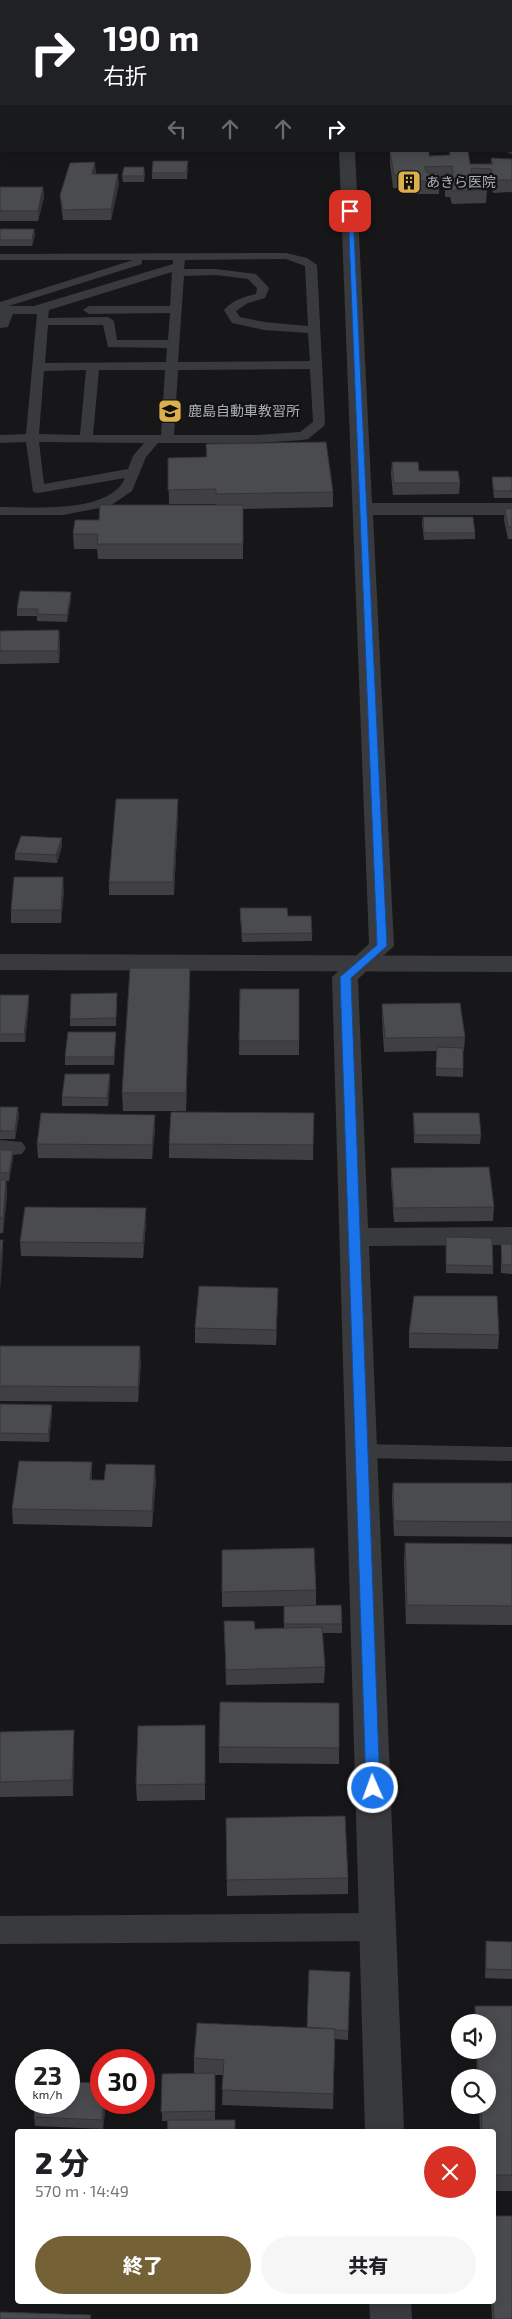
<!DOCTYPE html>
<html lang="ja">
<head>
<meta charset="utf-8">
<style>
  :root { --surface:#fff; --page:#f6f6f6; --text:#202124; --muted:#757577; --accent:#746136 }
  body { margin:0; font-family:"Exo 2","Noto Sans JP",sans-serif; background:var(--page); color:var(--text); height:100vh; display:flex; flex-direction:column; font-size:19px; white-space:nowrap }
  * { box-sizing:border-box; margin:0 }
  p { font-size:16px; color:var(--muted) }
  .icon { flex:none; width:28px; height:28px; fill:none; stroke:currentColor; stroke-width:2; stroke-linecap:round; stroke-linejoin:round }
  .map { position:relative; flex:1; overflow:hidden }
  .drawer { position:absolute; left:15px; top:2129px; width:481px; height:175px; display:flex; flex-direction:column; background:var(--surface); border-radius:5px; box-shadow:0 2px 12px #0003 }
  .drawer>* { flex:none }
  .guide { position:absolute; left:0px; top:0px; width:512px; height:152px; box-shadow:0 2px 12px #0003; background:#202124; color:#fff; overflow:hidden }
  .tools { position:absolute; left:451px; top:2014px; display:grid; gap:10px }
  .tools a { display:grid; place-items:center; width:45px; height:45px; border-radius:50%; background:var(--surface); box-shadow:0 2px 12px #0003; font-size:25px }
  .speed { position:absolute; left:15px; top:2049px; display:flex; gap:10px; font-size:25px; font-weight:700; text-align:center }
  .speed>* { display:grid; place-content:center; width:65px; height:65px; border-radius:50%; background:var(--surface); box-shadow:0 2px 12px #0003; line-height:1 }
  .speed small { font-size:12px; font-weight:400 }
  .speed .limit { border:8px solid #d22; background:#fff; color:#111 }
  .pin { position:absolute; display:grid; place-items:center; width:42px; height:42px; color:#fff; margin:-21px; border-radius:10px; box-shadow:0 2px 8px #0006 }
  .me { position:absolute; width:55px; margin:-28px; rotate:358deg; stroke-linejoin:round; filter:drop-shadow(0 0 4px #0008) }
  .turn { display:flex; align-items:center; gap:18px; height:105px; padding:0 20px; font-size:22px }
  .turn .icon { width:65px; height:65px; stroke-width:2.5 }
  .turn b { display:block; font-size:35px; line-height:42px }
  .lanes { display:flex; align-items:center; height:48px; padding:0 20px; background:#0003; justify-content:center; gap:25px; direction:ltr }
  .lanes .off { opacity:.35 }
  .round { display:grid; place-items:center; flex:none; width:52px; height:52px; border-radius:26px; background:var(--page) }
  .head { display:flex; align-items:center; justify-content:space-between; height:85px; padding:0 20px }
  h1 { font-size:30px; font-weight:800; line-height:38px }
  .primary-button { display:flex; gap:10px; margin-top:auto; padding:10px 20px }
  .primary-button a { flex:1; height:58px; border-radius:30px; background:var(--accent); color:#fff; font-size:20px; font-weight:800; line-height:58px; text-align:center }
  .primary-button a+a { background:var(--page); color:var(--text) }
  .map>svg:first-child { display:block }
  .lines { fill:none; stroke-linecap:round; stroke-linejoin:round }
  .service { fill:#393a3e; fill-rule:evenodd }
  .minor { fill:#393a3e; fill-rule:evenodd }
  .tertiary { fill:#393a3e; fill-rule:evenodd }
  .wall { fill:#404043 }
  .shaded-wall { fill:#343437 }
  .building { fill:#4a4b4e; stroke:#343437 }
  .route { fill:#1a73e8; stroke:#114b97 }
  .labels { text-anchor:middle; stroke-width:4.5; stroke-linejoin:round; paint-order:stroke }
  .far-poi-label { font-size:14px; fill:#abafb7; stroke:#121214; text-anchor:start }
</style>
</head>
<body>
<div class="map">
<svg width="512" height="2319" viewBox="0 0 512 2319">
  <rect width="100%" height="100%" fill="#171719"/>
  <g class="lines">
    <g class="service">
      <path d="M286,253L307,258L317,265L325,423L324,426L308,439L303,440L257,443H158L146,457L132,491L110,506L63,515H0V507C33,507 110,514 125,478L38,493L33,492L26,442L0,443V435L26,434L37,314H13L8,327L0,328V302L133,260H0V254ZM286,259L305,266L308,326L264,322L240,317L236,311L248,303L265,298L269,288L256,274L216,269H184L185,260ZM142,260H173V264L34,306H9L142,264ZM172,272L170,306H89L83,310L89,314L170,313L168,340H117L114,321L108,317L48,318L49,310ZM216,275L248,279L257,288L256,294C243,297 233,300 224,310L232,323L264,330L308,333L310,361L178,362L184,276ZM48,325H103L108,347L167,348L166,362L45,363ZM310,369L313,422L300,432L257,435H174L178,370ZM86,370L80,435L39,434L44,371ZM99,370H165L161,435H93ZM39,442L144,443L133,456L128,469L44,484Z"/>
      <polygon points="362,1444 512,1447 512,1461 362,1458 355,1456 351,1451 355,1446"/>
    </g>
    <g class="minor">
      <rect x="144" y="0" width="14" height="1"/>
      <rect x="0" y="34" width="1" height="8"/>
      <rect x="0" y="59" width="1" height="8"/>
      <polygon points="339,151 355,151 372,503 512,503 512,515 373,515 394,946 358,979 368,1228 512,1227 512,1245 369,1246 404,2131 365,2131 332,977 369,944"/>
      <polygon points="0,1140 22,1142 26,1148 22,1154 0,1156"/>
      <polygon points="369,2301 411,2301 412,2319 370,2319"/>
    </g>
    <g class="tertiary">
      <rect x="332" y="0" width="14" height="1"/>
      <polygon points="0,142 2,151 0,152"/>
      <polygon points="512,144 512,154 506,152 511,151"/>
      <polygon points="0,954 512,956 512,972 0,970"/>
      <polygon points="377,1913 390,1917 395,1927 390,1937 377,1941 0,1944 0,1916"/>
    </g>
  </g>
  <g class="wall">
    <rect x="106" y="0" width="32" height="1"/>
    <rect x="166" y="0" width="33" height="1"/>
    <rect x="222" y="0" width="38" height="1"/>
    <rect x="263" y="0" width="40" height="1"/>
    <rect x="308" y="0" width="11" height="1"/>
    <polygon points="390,151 429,156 449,155 449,151 468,151 470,164 491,164 491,158 512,159 512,192 493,193 490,181 476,181 478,184 487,190 486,203 452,204 450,197 445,197 445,179 439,179 439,194 414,194 411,188 393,188 390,163"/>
    <polygon points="188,167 187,179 152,179 152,173"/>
    <polygon points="96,172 95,174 119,184 111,220 63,220 61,205 60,195"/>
    <polygon points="145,172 144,182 123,182 122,176"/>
    <polygon points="0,187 43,187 44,197 38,221 0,221"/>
    <polygon points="0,229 34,229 35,235 32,246 0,246"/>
    <polygon points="206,444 333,492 333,507 243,509 243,559 98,559 97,549 74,549 73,534 99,520 216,505 216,504 169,504 168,458 206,457"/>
    <polygon points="392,462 460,483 459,494 393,495 391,474"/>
    <polygon points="492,477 512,477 512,498 494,498 492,483"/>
    <polygon points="512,508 512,539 508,539 504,520 505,509"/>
    <polygon points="423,517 475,533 475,539 424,540 422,524"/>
    <polygon points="71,592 71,599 67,622 37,621 37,616 17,616 17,609"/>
    <polygon points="59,630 60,643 59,663 0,664 0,631"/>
    <polygon points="178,799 178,812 174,895 109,895 109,882"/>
    <polygon points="62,838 62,846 57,863 15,860 15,853"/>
    <polygon points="64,890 61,923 11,923 11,910"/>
    <polygon points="240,916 288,916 312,933 312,941 242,942"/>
    <polygon points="190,968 190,986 186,1111 123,1111 122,1093"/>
    <polygon points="240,989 299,1041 299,1055 239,1055"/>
    <polygon points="117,993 116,1026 70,1026 70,1019"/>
    <polygon points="0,995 29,1003 25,1042 0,1042"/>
    <polygon points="382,1004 465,1037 464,1051 463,1051 463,1077 436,1076 436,1051 384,1052 382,1018"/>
    <polygon points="116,1032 114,1065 65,1065 65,1057"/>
    <polygon points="110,1082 108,1106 62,1106 62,1097"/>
    <polygon points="0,1107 19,1115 15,1139 0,1139"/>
    <polygon points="314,1113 313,1160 169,1158 169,1144"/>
    <polygon points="413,1113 481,1135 480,1144 414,1143"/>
    <polygon points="155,1129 152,1159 38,1158 37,1144"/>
    <polygon points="0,1150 13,1150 13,1158 9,1181 6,1181 7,1194 3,1233 0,1233"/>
    <polygon points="391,1168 494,1207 493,1221 394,1222 391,1182"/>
    <polygon points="146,1208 146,1223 143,1258 21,1256 20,1242"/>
    <polygon points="446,1237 493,1266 493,1274 446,1273"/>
    <polygon points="501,1244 512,1244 512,1274 501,1273"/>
    <polygon points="278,1288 276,1345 195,1343 195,1328"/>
    <polygon points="409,1333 499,1335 498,1349 409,1348"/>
    <polygon points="0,1346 141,1361 138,1402 0,1401"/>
    <polygon points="0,1404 52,1405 52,1413 49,1442 0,1441"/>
    <polygon points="92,1462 92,1480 156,1480 152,1527 13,1524 12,1509"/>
    <polygon points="393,1483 512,1483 512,1537 394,1536 392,1498"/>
    <polygon points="405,1543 512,1544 512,1625 406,1624 404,1562"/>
    <polygon points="222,1550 316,1590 316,1605 342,1624 342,1633 322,1633 325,1667 324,1683 226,1685 224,1621 255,1629 284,1628 284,1606 222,1607"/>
    <polygon points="205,1725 205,1800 137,1801 136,1785"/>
    <polygon points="74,1730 74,1746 73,1796 0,1797 0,1732"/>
    <polygon points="219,1747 339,1748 339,1764 219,1763"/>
    <polygon points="226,1818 348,1878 348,1894 227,1896"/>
    <polygon points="486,1941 512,1942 512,1979 485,1978"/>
    <polygon points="350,1972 348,2040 335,2039 333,2109 222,2105 223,2075 215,2075 215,2120 235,2120 235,2131 167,2131 167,2121 162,2121 162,2074 194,2073 194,2058 307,2027"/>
    <polygon points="475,2006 512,2006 512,2191 494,2191 494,2131 480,2131 479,2105 488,2105 488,2078 477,2078 476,2050 488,2050 488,2022 474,2022"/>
    <polygon points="106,2102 103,2129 35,2126 34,2117"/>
    <polygon points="491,2301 494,2301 512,2319 492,2319"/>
  </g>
  <g class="shaded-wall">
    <polygon points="95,162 96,172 93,184 92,174"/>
    <polygon points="118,174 119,184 111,220 111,209"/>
    <polygon points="43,187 44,197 38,221 38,211"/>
    <polygon points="34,229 35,235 32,246 32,240"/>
    <polygon points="71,592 71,599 67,622 67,615"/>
    <polygon points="59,630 60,643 59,663 58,651"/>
    <polygon points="178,799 178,812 174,895 173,882"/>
    <polygon points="62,838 62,846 57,863 56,855"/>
    <polygon points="63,877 64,890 61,923 61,910"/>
    <polygon points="190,968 190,986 186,1111 186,1093"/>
    <polygon points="29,995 29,1003 25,1042 24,1034"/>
    <polygon points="116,1032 116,1040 114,1065 114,1057"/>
    <polygon points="110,1074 110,1082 108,1106 107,1098"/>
    <polygon points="18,1107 19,1115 15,1139 15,1131"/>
    <polygon points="155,1115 155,1129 152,1159 152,1145"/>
    <polygon points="13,1150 13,1158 9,1181 9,1173"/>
    <polygon points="6,1180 7,1194 3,1233 3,1218"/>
    <polygon points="146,1208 146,1223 143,1258 143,1243"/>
    <polygon points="3,1240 3,1254 0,1291 0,1267"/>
    <polygon points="278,1288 278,1302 276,1345 276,1330"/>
    <polygon points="140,1346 141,1361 138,1402 138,1387"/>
    <polygon points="52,1405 52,1413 49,1442 48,1434"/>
    <polygon points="92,1462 92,1478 90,1495 90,1480"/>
    <polygon points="155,1465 156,1480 152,1527 152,1511"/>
    <polygon points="74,1730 74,1746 73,1796 72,1780"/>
    <polygon points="104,2102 106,2102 103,2129 102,2120"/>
  </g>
  <g class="building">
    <polygon points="0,0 38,0 37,1 1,1 1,2 0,2"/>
    <rect x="42" y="0" width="45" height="1"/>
    <polygon points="263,0 284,0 285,1 263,1"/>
    <rect x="0" y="12" width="1" height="10"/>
    <rect x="0" y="70" width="1" height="7"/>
    <rect x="0" y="97" width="1" height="7"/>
    <rect x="0" y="110" width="1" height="9"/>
    <rect x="0" y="127" width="1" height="9"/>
    <polygon points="390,151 429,151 429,156 450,155 450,151 468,151 470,164 493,164 491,158 512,159 512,180 493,180 491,169 472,168 471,171 478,184 486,184 487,190 452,191 450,184 445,184 445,174 453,174 452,166 424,167 427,173 438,173 440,182 415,181 411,176 394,175"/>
    <polygon points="153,161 188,161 186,173 152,173"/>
    <polygon points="95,162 92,174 118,174 111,209 63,210 60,195 70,163"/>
    <polygon points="124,167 144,167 144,176 122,176"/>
    <polygon points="0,187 43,187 38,211 0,211"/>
    <polygon points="0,229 34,229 32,240 0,240"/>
    <polygon points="326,442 333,492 216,494 216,489 168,490 168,458 207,457 206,444"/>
    <polygon points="392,462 418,462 419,471 458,471 460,483 394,483"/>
    <polygon points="492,477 512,477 512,491 494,491"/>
    <polygon points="100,505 243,505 243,544 97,544 98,534 73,534 75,520 99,520"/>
    <polygon points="512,508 512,527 508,527 505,509"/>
    <polygon points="423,517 473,517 475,533 424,533"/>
    <polygon points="20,591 71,592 67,615 37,614 38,609 17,609"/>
    <polygon points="59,630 58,651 0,651 0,631"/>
    <polygon points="116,799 178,799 173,882 109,882"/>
    <polygon points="21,836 62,838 56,855 15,853"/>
    <polygon points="14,877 63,877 61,910 11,910"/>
    <polygon points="240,908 287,908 288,916 311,916 312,933 242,934"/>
    <polygon points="130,968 190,968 186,1093 122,1093"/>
    <polygon points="240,989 299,989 299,1041 239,1041"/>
    <polygon points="117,993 116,1018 70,1019 71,994"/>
    <polygon points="0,995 29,995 24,1034 0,1034"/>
    <polygon points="460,1003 465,1037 385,1038 382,1004"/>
    <polygon points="68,1032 116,1032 114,1057 65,1057"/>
    <polygon points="437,1047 463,1048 463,1069 436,1068"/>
    <polygon points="65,1074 110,1074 107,1098 62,1097"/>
    <polygon points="0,1107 18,1107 15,1131 0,1131"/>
    <polygon points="171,1112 314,1113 313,1145 169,1144"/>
    <polygon points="41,1113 155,1115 152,1145 37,1144"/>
    <polygon points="413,1113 479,1113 481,1135 415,1135"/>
    <polygon points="0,1150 13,1150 9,1173 0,1173"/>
    <polygon points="489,1167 494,1207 394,1208 391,1168"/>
    <polygon points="0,1180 6,1180 3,1218 0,1218"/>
    <polygon points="25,1207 146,1208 143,1243 20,1242"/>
    <polygon points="446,1237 492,1238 493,1266 446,1265"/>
    <polygon points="0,1240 3,1240 0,1267"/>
    <polygon points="501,1244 512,1244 512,1265 502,1265"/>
    <polygon points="199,1286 278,1288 276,1330 195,1328"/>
    <polygon points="414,1296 497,1296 499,1335 409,1333"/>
    <polygon points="0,1346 140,1346 138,1387 0,1386"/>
    <polygon points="0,1404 52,1405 48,1434 0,1433"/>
    <polygon points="19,1461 92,1462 90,1480 104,1480 106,1464 155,1465 152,1511 12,1509"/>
    <polygon points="393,1483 512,1483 512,1522 394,1521"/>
    <polygon points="405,1543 512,1544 512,1606 407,1605"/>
    <polygon points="314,1548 316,1590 222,1592 222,1550"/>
    <polygon points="341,1605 342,1624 284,1624 284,1606"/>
    <polygon points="224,1621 254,1621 255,1629 322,1627 325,1667 226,1670"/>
    <polygon points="220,1702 339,1703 339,1748 219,1747"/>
    <polygon points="205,1725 205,1784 136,1785 138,1726"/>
    <polygon points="74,1730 72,1780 0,1782 0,1732"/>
    <polygon points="345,1816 348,1878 227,1880 226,1818"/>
    <polygon points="486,1941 512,1942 512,1970 486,1969"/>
    <polygon points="309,1970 350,1972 348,2031 335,2030 335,2029 307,2027"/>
    <polygon points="475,2006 512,2006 512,2175 494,2175 494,2131 482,2131 481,2105 488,2105 488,2078 479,2078 477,2050 488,2050 488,2022 476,2022"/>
    <polygon points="197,2023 335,2029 333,2094 222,2090 224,2060 194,2058"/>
    <polygon points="215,2073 215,2111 161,2112 162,2074"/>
    <polygon points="69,2082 101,2083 101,2102 104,2102 102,2120 34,2117 36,2102 69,2102"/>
    <polygon points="168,2120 235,2120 235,2131 167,2131"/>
    <polygon points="494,2216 512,2216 512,2319 494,2319 493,2301"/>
    <polygon points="0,2312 91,2315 90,2319 0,2319"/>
  </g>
  <polygon class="route" points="348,209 353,211 387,946 351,978 380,1788 378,1792 368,1792 366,1788 340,977 377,945"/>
  <defs>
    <g id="building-square" transform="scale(1.25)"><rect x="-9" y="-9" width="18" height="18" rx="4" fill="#dbaf4d" stroke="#121214"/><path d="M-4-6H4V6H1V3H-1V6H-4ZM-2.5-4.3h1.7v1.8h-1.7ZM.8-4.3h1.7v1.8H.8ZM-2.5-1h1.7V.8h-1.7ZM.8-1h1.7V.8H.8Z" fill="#111"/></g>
    <g id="school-square" transform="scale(1.25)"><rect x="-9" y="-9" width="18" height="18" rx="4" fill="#dbaf4d" stroke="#121214"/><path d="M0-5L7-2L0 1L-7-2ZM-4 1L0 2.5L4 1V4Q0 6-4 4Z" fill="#111"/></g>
  </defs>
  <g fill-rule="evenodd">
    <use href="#building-square" x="409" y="182"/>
    <use href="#school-square" x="170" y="411"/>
  </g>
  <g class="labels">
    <g class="far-poi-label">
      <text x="426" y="187">あきら医院</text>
      <text x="188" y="416">鹿島自動車教習所</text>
    </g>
  </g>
</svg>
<div class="tools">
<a><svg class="icon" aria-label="sound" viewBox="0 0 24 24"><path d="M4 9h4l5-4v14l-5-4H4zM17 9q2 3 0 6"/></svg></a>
<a><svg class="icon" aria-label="search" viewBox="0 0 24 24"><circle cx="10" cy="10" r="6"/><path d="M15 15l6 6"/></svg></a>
</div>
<div class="speed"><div>23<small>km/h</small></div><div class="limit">30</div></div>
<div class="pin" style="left:350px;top:211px;background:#d93025"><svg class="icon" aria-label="arrive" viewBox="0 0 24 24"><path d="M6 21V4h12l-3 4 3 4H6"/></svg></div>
<svg class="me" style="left:373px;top:1788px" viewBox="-20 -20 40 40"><circle r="17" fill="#1a73e8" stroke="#fff" stroke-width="3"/><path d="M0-11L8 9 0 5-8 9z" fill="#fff"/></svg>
<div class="guide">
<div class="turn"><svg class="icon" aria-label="right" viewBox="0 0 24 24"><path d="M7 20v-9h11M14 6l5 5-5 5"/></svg><div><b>190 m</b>右折</div></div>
<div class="lanes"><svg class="icon off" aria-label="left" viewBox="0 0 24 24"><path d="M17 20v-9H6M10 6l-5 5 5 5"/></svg><svg class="icon off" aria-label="ahead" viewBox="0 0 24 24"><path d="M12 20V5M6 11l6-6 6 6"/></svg><svg class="icon off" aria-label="ahead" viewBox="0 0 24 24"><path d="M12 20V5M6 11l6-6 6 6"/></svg><svg class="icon" aria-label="right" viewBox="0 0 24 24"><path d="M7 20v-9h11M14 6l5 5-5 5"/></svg></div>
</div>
<section class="drawer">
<div class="head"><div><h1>2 分</h1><p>570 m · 14:49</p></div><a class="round" style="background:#d93025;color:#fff"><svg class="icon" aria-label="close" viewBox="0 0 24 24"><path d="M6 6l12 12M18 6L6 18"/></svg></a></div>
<div class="primary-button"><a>終了</a><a>共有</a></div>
</section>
</div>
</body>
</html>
